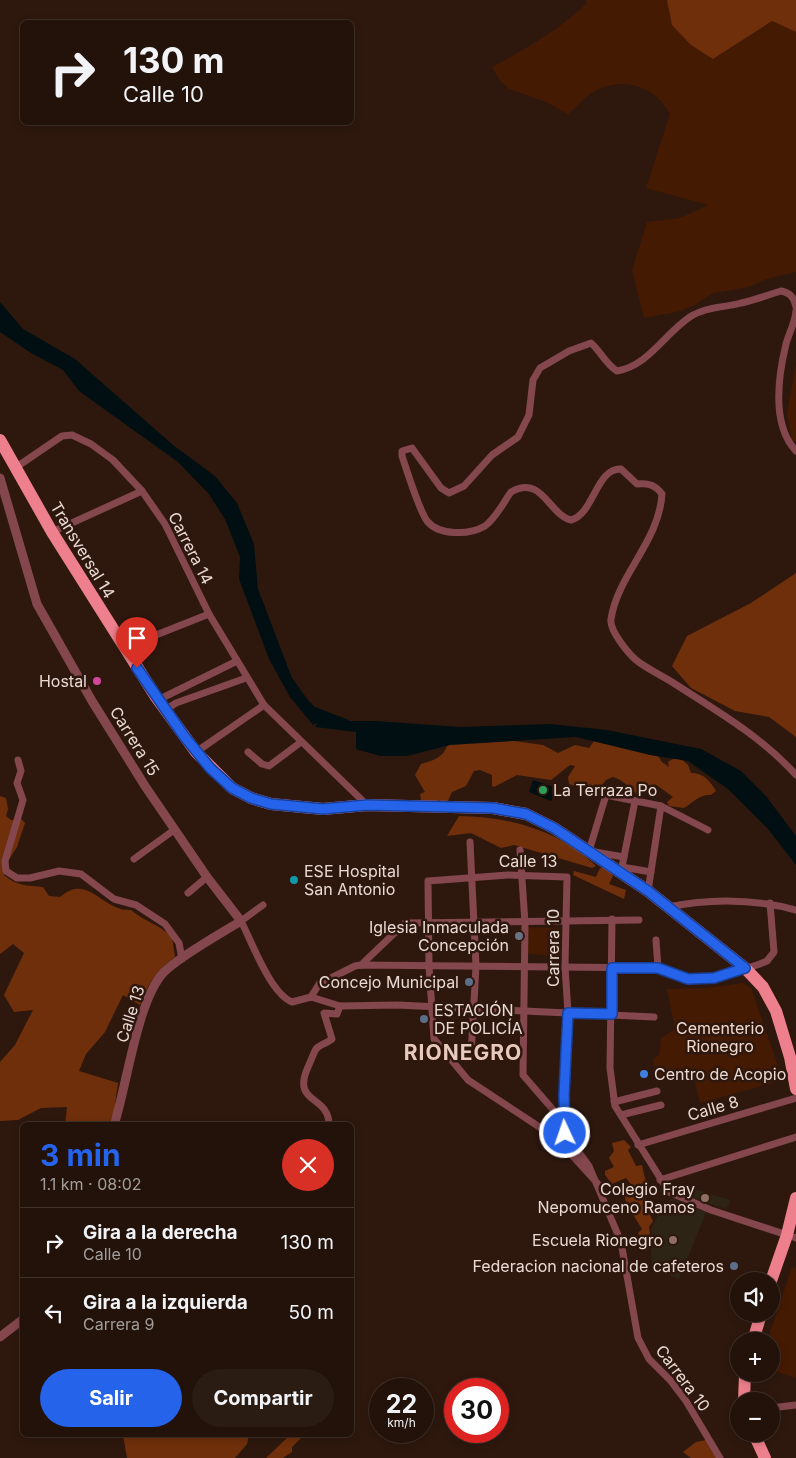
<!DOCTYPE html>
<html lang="es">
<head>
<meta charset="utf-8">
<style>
  :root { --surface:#22120a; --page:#2a1b13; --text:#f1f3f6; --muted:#a29e9c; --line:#3f322b; --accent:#2563eb }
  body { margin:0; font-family:Inter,sans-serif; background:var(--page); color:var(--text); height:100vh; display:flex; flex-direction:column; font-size:19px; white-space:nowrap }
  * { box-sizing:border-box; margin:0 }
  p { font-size:16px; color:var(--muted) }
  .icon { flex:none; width:28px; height:28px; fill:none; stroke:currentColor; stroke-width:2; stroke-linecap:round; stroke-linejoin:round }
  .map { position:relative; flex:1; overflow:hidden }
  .details { position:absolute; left:20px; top:1122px; width:334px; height:315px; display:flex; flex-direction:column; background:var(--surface); border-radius:8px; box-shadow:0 2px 8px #0003,0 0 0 1px var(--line) }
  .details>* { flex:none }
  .banner { position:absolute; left:20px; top:20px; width:334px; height:105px; border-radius:8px; box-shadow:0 2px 8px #0003,0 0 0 1px var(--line); background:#22120a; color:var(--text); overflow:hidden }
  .fabs { position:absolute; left:730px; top:1272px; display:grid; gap:10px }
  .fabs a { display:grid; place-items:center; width:50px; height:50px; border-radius:50%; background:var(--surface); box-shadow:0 2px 8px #0003,0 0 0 1px var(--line); font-size:25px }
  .speed { position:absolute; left:369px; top:1378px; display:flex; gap:10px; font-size:25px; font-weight:700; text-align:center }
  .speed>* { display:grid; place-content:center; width:65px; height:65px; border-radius:50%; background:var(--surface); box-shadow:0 2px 8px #0003,0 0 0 1px var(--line); line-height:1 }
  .speed small { font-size:12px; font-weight:400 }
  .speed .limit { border:8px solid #d22; background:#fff; color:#111 }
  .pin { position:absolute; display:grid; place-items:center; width:42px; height:42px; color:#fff; margin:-51px -21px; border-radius:50% 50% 50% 0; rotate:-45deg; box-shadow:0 0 5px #0007 }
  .pin .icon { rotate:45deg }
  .me { position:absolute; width:55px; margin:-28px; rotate:357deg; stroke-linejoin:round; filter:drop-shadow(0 0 4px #0008) }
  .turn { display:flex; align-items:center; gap:18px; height:105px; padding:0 20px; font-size:22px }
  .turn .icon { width:65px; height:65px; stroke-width:2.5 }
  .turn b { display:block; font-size:35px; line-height:42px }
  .round { display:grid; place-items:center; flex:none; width:52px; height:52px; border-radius:26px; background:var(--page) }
  .headline { display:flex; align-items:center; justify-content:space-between; height:85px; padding:0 20px }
  h1 { font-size:30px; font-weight:700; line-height:38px; color:var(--accent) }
  .button { display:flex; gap:10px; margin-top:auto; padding:10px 20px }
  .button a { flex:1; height:58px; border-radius:30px; background:var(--accent); color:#fff; font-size:20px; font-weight:700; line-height:58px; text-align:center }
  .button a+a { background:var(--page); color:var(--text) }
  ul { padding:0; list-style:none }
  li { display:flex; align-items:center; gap:15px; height:70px; padding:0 20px; border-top:1px solid var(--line) }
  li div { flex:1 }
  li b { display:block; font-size:19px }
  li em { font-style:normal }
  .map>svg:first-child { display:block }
  .education { fill:#2e2415 }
  .green { fill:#451a03 }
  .forest { fill:#6f2f0b }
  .water { fill:#010f12 }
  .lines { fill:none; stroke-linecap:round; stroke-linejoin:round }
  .river { stroke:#010f12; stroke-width:11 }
  .minor { stroke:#84474d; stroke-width:7 }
  .tertiary { stroke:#84474d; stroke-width:9 }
  .trunk { stroke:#ee7f8c; stroke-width:12 }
  .route-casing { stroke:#184099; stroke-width:12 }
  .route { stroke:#2563eb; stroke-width:9 }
  .hotel-dot { fill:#d1479c; stroke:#2e180e; stroke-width:2 }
  .leisure-dot { fill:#2e9e5b; stroke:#2e180e; stroke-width:2 }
  .culture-dot { fill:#0f9aa8; stroke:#2e180e; stroke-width:2 }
  .worship-dot { fill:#6b7280; stroke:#2e180e; stroke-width:2 }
  .service-dot { fill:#5c6f8a; stroke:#2e180e; stroke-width:2 }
  .shop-dot { fill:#3f7fe0; stroke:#2e180e; stroke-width:2 }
  .education-dot { fill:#8d6e63; stroke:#2e180e; stroke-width:2 }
  .labels { text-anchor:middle; stroke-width:5; stroke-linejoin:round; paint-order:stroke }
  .street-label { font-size:16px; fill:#eadad3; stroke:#2e180e }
  .poi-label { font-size:16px; fill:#eadad3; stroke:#2e180e; text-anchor:end }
  .park-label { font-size:16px; fill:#f2d9ce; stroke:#2e180e }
  .district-label { font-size:21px; font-weight:bold; letter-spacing:1px; fill:#e8c9bb; stroke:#2e180e }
</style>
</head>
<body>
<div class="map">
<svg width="796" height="1458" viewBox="0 0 796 1458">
  <rect width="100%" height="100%" fill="#2e180e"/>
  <g class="education">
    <polygon points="684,1186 730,1200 727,1209 681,1195"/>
    <polygon points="672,1198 707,1210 679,1279 658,1271 652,1264 650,1241 652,1238 651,1229 664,1205"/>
  </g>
  <g class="green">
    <path d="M586,0H668L713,59L772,21L796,32V272L766,279L749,287L713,293L693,306L676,312L644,318L632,270L647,222L680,218L708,205L646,188L670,114C654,83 617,75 589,95C582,100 575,108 568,114L546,102L509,89L501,82L492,67C526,49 559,30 587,3Z"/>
    <polygon points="796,365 796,442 792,439 787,414"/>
    <polygon points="525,927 560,928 558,957 526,953"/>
    <polygon points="743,983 751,988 783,1080 700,1103 693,1073 657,1082 653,1059 659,1055 661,1038 675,1029 667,989 708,988"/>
    <polygon points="792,1267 796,1268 796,1378 771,1370 771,1341 767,1341"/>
  </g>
  <g class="forest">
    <polygon points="667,0 796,0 796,32 772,21 713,59 691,45 672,25"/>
    <polygon points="796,573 796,737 769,717 735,711 691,688 672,666 687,636 751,603"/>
    <path d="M499,735L511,736L514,741L543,745L558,753L575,745L589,748L594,741L601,737L658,756L662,762L669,767L668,762L678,756L688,765L691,773C704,773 710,781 716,791L711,795C700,794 693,802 684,808L669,806L667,802L673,797L655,784L639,796C630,789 624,780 613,777L606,780L595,793L569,784L568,777L575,766L570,765L551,780L517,775L494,787L492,786V775L480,770L474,771L466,786L452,792L447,803L439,800L422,805L420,794L425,792L415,775L421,764C432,761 444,757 447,746C462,738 481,745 497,741Z"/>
    <path d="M0,796L6,798L8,809L6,816L11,820L21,819L25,823L17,847L5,866L4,875C15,885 28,886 43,887L49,896L60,897C88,872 103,912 131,910C144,921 160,925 172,937L175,957C156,970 148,985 140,1005L123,995L105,1032L86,1054L79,1071L118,1083L114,1112L108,1125H65L67,1107L41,1108L18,1120L0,1121V1062L15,1045L33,1010L14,1012L4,995L24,953L13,944L0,954Z"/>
    <path d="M459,816C510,817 559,830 596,866L592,868L514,845L501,848L471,833L447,836Z"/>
    <polygon points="600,868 607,868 613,876 609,884 626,890 624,899 573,875 574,871 596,877"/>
    <polygon points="624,1140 631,1147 628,1150 636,1166 642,1165 646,1183 643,1189 647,1192 644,1204 653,1221 649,1227 650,1233 647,1240 641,1239 638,1233 642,1229 632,1213 629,1214 624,1194 627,1192 630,1183 626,1178 612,1184 605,1175 605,1171 614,1167 609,1158 614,1151 612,1143"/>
    <polygon points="123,1435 249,1435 247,1444 235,1458 127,1458"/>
    <polygon points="290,1435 304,1435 292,1447 292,1452 283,1458 266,1458"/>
    <polygon points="706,1440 717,1458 691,1458 683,1452 696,1442"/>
  </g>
  <g class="water">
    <polygon points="0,302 23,329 75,359 173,445 215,476 237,503 254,544 258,589 292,678 308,700 324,717 340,721 376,721 460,727 550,724 607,730 701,749 741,771 766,796 796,836 796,865 768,829 728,789 688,761 650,755 576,737 450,745 407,756 380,756 356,749 356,732 315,727 317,723 313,725 290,697 269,659 239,579 240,557 225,519 208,493 178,462 79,391 63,370 31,353 0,332"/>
    <polygon points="533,780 557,788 551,801 529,792"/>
  </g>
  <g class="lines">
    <polyline class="river" points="310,711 346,725"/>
    <g class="minor">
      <path d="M796,307C794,298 791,293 781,291C768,295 755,300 741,303C723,308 710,306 693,315C666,331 649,366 617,371C606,364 601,352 591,343L569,351L540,368L533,380L529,415L518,437L492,455L464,486L449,493L441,488L412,448L402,451V456C407,471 419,510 427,521C439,536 470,535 485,526C496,518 503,503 511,492C542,474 549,515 571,520C594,514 596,468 621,469L637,484C649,483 655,485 662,494C659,542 618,574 611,619C609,630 628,653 636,660C647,669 663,676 675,684C717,711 762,737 796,775"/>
      <path d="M796,311C795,323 789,333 786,344C778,377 771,424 796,451"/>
      <polyline points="15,468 62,436 72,435 91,444 113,460 142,491 165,524 209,614 264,705 367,805"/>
      <polyline points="52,532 142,491"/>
      <polyline points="128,654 156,635 209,614"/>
      <polyline points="158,700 237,661"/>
      <polyline points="165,710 176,703 246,678"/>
      <polyline points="196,752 264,705"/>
      <polyline points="248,752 262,764 269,766 301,742"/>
      <polyline points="18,760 21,771 17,783 23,800 5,861 6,871 17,878 30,878 59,871 81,874 114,899 136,905 165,924 179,943 182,959"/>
      <polyline points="635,801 622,867 651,872"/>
      <polyline points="470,842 476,966 471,1056"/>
      <polyline points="520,850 525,923 523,1075 555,1112 564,1130"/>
      <polyline points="624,857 589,851 606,795 661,806 708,830"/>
      <polyline points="134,859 174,830"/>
      <polyline points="648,891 661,806"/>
      <polyline points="188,893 207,877"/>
      <path d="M263,905L241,921C252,942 270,993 292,1002L311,997"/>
      <path d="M668,907C711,898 754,899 796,910"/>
      <polyline points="612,919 610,1068 615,1106 669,1192 711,1210 796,1238"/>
      <polyline points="656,940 658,968"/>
      <polyline points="361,965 405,923 639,920"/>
      <polyline points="311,997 319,984 355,966 361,965 658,968 688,979 714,978 757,965 767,961 774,952 770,903"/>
      <polyline points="311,997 340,1006 397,1005 654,1017"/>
      <polyline points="614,1102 657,1091"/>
      <polyline points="621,1115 661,1105"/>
      <path d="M329,1125C329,1094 291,1105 308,1067C311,1061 313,1054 316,1049C320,1044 328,1043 332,1039L324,1013L337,1014L340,1006"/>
      <polyline points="638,1145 796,1098"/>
      <polyline points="660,1180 796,1137"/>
      <polyline points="599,1185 568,1151 544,1130 468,1080 434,1039 429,966 428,881 508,875 567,877 565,966 568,1013 563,1095 565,1133 589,1166 621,1242 638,1338 649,1359 670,1380 686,1401 720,1458"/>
      <polyline points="771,1408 796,1405"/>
    </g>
    <g class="tertiary">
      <path d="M0,478L37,604L92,701L145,786L207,877L241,921C220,934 180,956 164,972C137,1000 127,1086 114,1125"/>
      <polyline points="0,1337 22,1320"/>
    </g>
    <g class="trunk">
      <polyline points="0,440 52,532 156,697 196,752 232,788 251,798 271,804 323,809 367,805 493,808 526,814 554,828 648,891 745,968 763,987 776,1011 790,1057 796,1089"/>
      <polyline points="771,1281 787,1235 796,1198"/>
      <polyline points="753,1341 761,1314"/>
      <polyline points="744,1401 745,1374"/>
      <polyline points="754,1434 765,1458"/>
    </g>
  </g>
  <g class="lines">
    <g class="route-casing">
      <polyline id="route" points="137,668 184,736 210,768 232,788 251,798 271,804 323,809 367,805 493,808 526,814 554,828 648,891 745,968 714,978 688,979 658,968 612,968 612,1014 568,1013 564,1095 565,1133"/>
    </g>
    <use href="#route" class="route"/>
  </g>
  <circle class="hotel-dot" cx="97" cy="681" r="5"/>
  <circle class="leisure-dot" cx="543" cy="790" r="5"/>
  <circle class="culture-dot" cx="294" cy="880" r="5"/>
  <circle class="worship-dot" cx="519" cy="936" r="5"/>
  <g class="service-dot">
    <circle cx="469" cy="982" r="5"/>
    <circle cx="424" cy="1019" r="5"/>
    <circle cx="734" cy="1266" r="5"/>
  </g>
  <circle class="shop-dot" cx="644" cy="1074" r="5"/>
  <g class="education-dot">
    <circle cx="705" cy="1198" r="5"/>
    <circle cx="673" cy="1240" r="5"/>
  </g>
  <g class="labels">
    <g class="street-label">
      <text transform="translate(191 548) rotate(63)" y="6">Carrera 14</text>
      <text transform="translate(83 550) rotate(59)" y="6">Transversal 14</text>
      <text transform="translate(135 741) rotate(58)" y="6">Carrera 15</text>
      <text x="528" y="867">Calle 13</text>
      <text transform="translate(553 948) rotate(-90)" y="6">Carrera 10</text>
      <text transform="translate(130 1014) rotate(-72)" y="6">Calle 13</text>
      <text transform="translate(713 1108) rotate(-16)" y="6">Calle 8</text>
      <text transform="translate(683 1378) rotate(53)" y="6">Carrera 10</text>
    </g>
    <g class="poi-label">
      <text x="87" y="687">Hostal</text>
      <text x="553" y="796" text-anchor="start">La Terraza Po</text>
      <text x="304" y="877" text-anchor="start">ESE Hospital<tspan x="304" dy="18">San Antonio</tspan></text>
      <text x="509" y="933">Iglesia Inmaculada<tspan x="509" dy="18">Concepción</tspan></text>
      <text x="459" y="988">Concejo Municipal</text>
      <text x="434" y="1016" text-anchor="start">ESTACIÓN<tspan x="434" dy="18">DE POLICÍA</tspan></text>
      <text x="654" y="1080" text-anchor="start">Centro de Acopio</text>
      <text x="695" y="1195">Colegio Fray<tspan x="695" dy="18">Nepomuceno Ramos</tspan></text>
      <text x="663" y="1246">Escuela Rionegro</text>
      <text x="724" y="1272">Federacion nacional de cafeteros</text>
    </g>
    <g class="park-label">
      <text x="720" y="1034">Cementerio<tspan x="720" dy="18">Rionegro</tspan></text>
    </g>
    <g class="district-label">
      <text x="463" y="1060">RIONEGRO</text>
    </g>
  </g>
</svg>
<div class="fabs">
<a><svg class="icon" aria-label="sound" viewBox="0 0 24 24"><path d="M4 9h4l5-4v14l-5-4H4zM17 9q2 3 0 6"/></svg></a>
<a>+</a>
<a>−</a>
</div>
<div class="speed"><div>22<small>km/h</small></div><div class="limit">30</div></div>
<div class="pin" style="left:137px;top:668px;background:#d93025"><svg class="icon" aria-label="arrive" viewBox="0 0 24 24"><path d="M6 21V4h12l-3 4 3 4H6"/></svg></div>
<svg class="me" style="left:565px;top:1133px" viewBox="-20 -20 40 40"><circle r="17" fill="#2563eb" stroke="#fff" stroke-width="3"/><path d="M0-11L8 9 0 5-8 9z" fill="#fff"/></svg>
<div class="banner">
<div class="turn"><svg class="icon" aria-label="right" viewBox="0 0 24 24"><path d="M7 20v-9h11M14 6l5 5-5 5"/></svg><div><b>130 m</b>Calle 10</div></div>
</div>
<section class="details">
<div class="headline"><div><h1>3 min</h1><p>1.1 km · 08:02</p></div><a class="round" style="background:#d93025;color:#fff"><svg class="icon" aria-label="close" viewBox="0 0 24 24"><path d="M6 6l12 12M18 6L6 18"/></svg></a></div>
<ul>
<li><svg class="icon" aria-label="right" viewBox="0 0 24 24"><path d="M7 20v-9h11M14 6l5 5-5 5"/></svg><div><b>Gira a la derecha</b><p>Calle 10</p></div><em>130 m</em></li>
<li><svg class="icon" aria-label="left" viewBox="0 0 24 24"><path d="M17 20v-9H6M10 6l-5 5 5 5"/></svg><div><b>Gira a la izquierda</b><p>Carrera 9</p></div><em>50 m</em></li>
</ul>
<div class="button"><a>Salir</a><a>Compartir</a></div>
</section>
</div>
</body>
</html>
